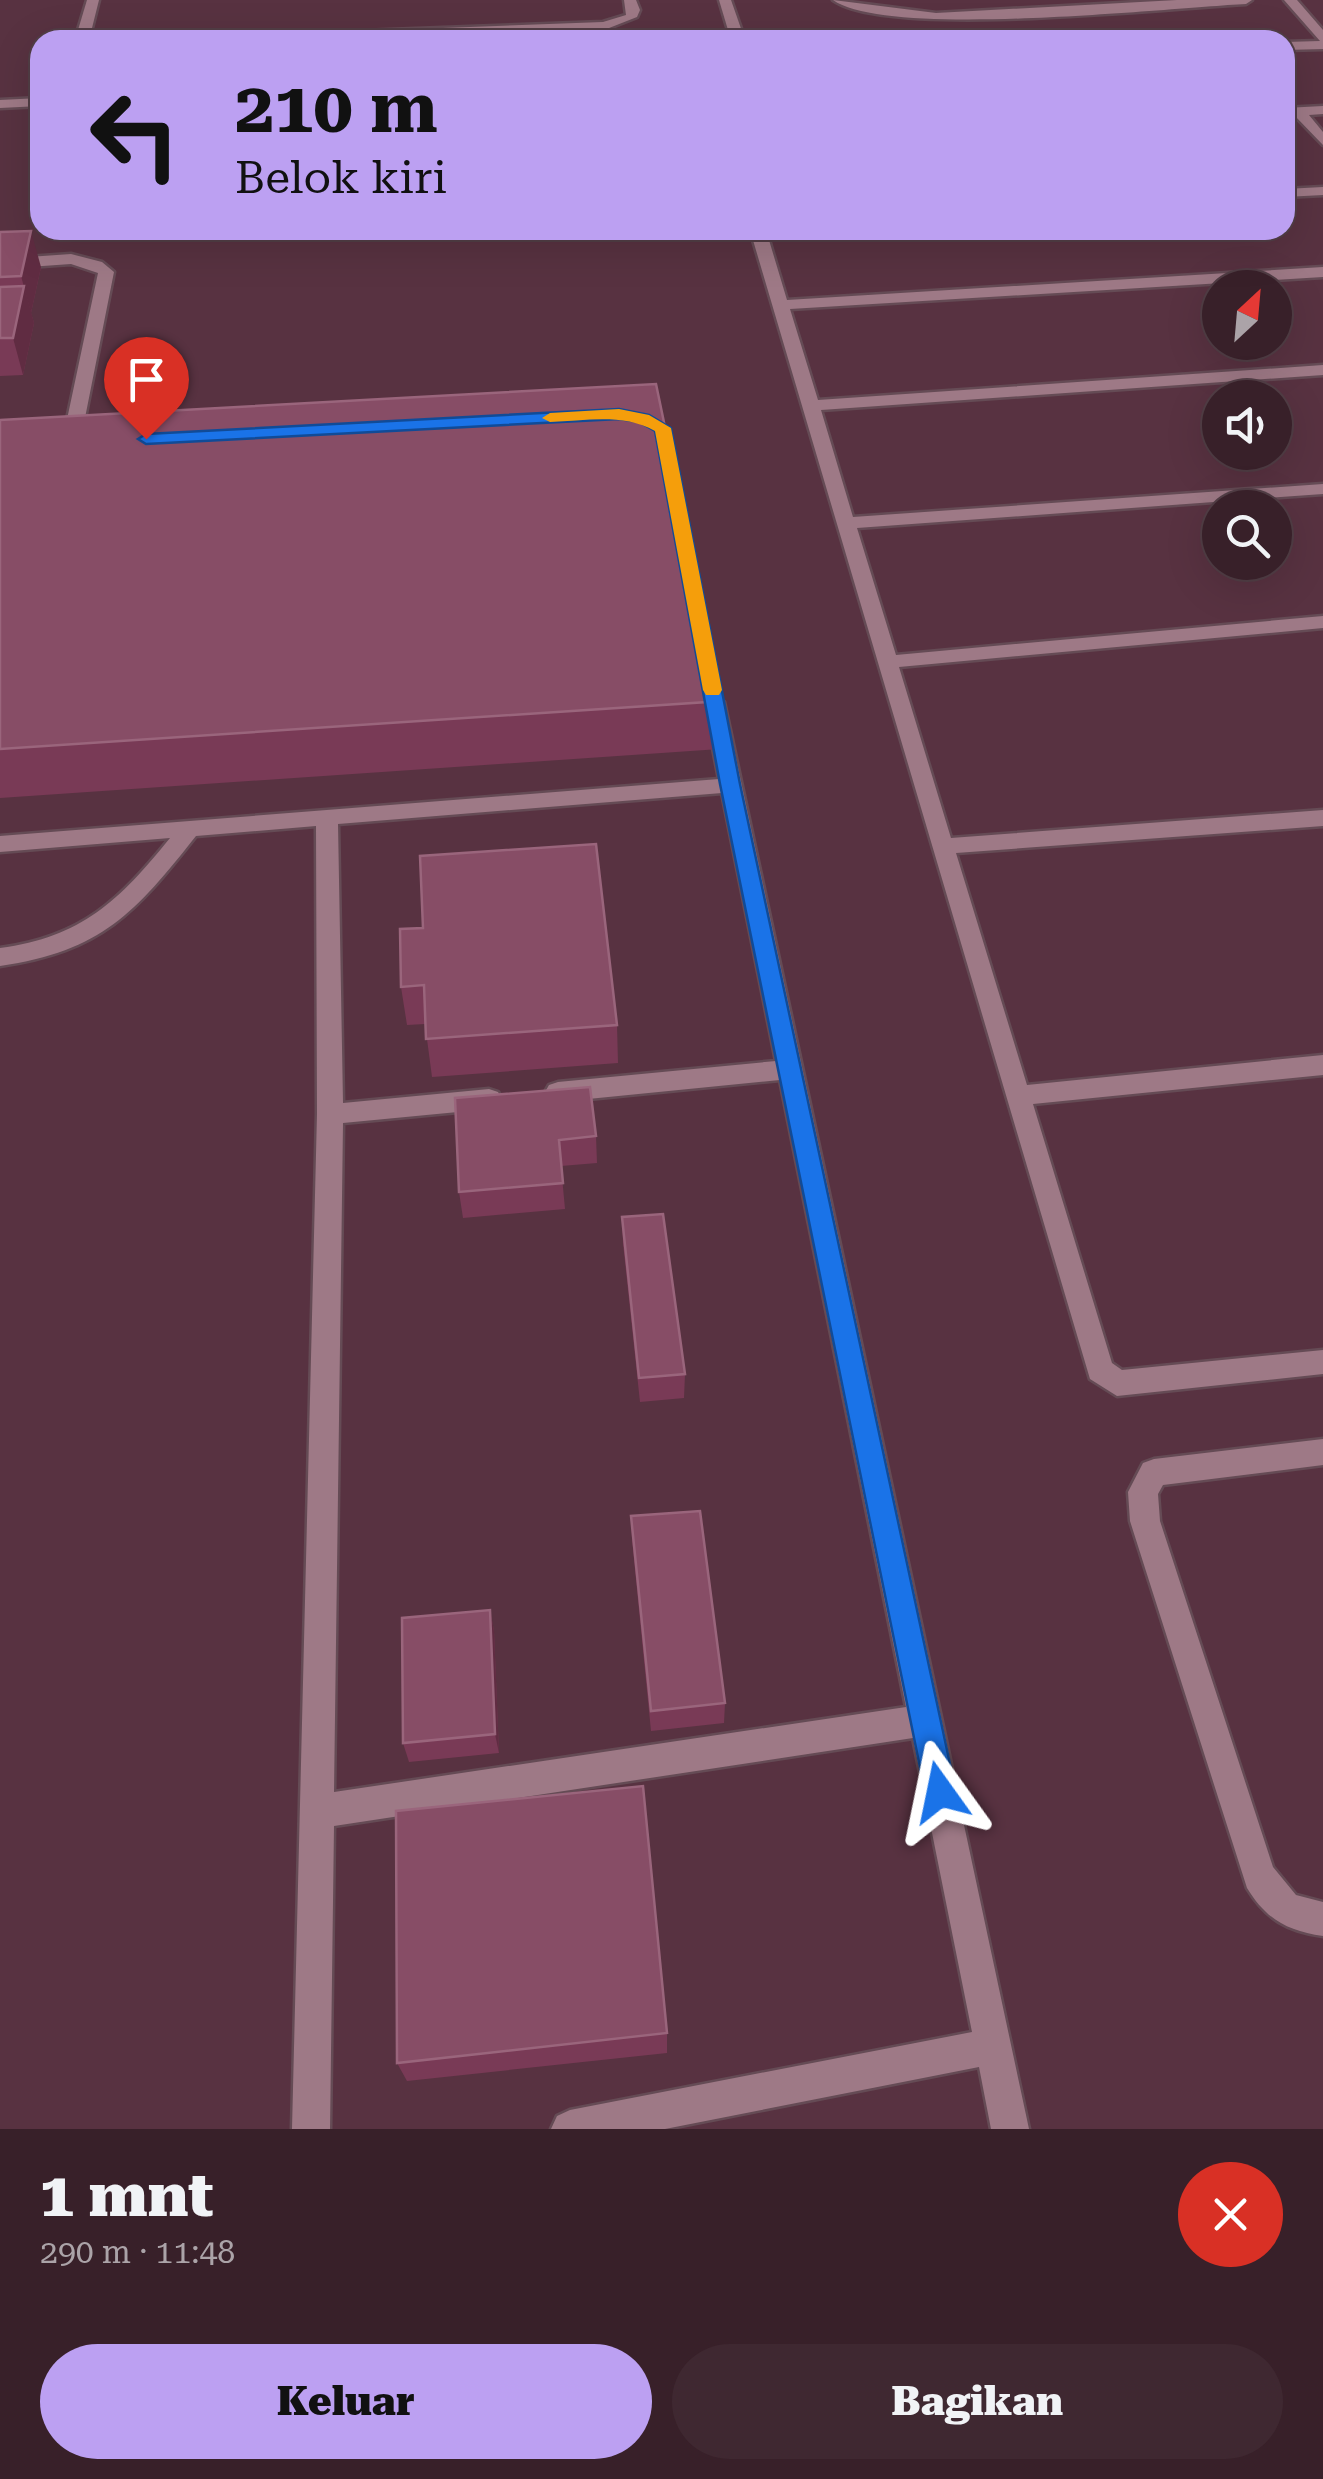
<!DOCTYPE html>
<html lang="id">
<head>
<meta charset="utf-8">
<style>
  :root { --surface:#382029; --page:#3f2831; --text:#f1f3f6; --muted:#aba3a8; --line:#523e46; --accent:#bca0f2 }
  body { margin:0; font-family:"Roboto Serif",serif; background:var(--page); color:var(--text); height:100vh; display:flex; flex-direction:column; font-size:38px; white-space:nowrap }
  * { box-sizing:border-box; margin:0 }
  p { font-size:32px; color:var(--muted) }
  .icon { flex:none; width:55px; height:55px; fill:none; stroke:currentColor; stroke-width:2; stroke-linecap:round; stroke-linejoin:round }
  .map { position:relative; height:2129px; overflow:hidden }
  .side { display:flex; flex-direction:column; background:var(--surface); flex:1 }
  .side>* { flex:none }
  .top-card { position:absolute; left:30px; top:30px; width:1265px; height:210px; border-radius:30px; box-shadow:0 10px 40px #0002,0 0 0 2px var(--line); background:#bca0f2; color:#111; overflow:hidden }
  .needle { width:65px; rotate:26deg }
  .buttons { position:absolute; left:1202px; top:270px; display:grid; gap:20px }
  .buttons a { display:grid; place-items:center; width:90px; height:90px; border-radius:50%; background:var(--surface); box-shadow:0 10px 40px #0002,0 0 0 2px var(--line); font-size:50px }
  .pin { position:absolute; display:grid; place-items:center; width:85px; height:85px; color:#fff; margin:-102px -42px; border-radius:50% 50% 50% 0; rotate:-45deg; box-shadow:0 0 10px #0007 }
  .pin .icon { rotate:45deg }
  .me { position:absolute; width:110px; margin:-55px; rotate:348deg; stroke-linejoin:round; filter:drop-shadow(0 0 8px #0008) }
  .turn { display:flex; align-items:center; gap:35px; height:210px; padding:0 40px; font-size:45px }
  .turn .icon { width:130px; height:130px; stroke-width:2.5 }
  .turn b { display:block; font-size:70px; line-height:85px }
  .round { display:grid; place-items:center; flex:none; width:105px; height:105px; border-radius:52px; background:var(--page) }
  .summary { display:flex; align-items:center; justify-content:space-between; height:170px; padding:0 40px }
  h1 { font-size:60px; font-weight:800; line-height:75px }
  .cta { display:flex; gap:20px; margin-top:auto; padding:20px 40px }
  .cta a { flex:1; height:115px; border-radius:60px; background:var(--accent); color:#111; font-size:40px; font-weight:800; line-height:115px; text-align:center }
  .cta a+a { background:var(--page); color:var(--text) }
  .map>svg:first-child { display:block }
  .built { fill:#583241; fill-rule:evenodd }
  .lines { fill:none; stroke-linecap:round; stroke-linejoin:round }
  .lane-casing { stroke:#654b55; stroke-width:5 }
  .lane { fill:#9e7986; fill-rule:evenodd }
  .wall { fill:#793a56 }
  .shaded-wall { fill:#602c42 }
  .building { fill:#874d66; stroke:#9a657c; stroke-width:2.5 }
  .route { fill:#1a73e8; stroke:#114b97; stroke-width:2.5 }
  .slow { fill:#f59e0b }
</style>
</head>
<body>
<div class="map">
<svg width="1323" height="2129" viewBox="0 0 1323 2129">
  <rect width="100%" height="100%" fill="#4a2b37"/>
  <path class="built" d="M0,0H1323V2129H0ZM40,40H1285V230H40ZM1220,288H1275V342H1220ZM1220,398H1275V452H1220ZM1220,508H1275V562H1220Z"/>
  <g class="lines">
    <g class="lane-casing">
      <g id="lane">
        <polygon points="87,0 99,0 89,40 75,40"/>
        <polygon points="624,0 636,0 640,10 637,17 604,30 217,40 224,36 603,22 626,15"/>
        <polygon points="719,0 731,0 745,40 731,40"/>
        <path d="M833,0L936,13L1177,0H1252L1246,4C1166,8 888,39 833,0Z"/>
        <polygon points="1284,0 1297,0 1323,30 1323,49 1285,50 1285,42 1320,41"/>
        <polygon points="40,98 40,106 0,108 0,100"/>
        <polygon points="1323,106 1323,114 1309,115 1323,132 1323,145 1295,116 1285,116 1285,108"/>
        <polygon points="1323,187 1323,195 1285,197 1285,189"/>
        <polygon points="750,230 766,230 787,300 1323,267 1323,277 790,309 818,400 1323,365 1323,375 821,410 853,517 1323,484 1323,494 857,528 896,655 1323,616 1323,628 899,667 951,838 1323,810 1323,826 956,853 1027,1085 1323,1055 1323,1075 1033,1104 1112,1363 1122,1370 1323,1350 1323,1374 1117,1396 1090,1379"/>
        <polygon points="71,254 102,262 114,272 80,443 71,448 62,443 98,273 71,264 0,269 0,259"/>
        <path d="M714,695L724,702L1029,2129H991L979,2067L665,2129H551L557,2116L570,2110L972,2032L913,1738L334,1826L330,2129H292L317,1114L316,826L196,836C135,913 102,951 0,966V948C82,937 119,901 170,838L0,852V836L719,779L704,702ZM722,793L776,1061L558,1082L549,1085L545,1092L549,1099L558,1102L780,1080L906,1707L334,1792L343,1123L489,1109L498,1106L502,1099L498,1092L489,1089L343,1103L338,824Z"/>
        <path d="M1323,1439V1465L1163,1485L1158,1494L1160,1521L1273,1867L1296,1895L1323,1902V1936C1287,1931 1266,1919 1247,1888L1130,1521L1128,1492L1143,1463L1154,1459Z"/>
      </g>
    </g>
    <use href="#lane" class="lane"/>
  </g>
  <g class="wall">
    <polygon points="0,232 41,267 31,313 34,323 23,375 0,376"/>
    <polygon points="0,420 722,701 720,749 0,798"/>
    <polygon points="400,929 617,1025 618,1063 432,1077 425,1024 407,1025 401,987"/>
    <polygon points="455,1098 596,1136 597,1163 561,1166 565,1209 463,1218 459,1192"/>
    <polygon points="622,1217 685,1374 684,1398 640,1402 623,1243"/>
    <polygon points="631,1516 725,1703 724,1723 651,1731 632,1539"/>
    <polygon points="490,1610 494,1631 499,1753 409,1762 403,1743"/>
    <polygon points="667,2033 667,2053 407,2081 397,2063"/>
  </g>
  <g class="shaded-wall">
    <polygon points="31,231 41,267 31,313 21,276"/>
    <polygon points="24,286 34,323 23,375 13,338"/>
    <polygon points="490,1610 494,1631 499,1753 495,1734"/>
  </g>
  <g class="building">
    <polygon points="31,231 21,276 0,277 0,232"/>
    <polygon points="24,286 13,338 0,338 0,287"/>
    <polygon points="656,384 722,701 0,749 0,420"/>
    <polygon points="596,844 617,1025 426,1039 424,985 401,987 400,929 423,928 420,856"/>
    <polygon points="590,1087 596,1136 559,1140 563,1183 459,1192 455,1098"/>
    <polygon points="663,1214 685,1374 639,1378 622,1217"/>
    <polygon points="700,1511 725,1703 651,1711 631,1516"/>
    <polygon points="490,1610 495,1734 403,1743 402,1618"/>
    <polygon points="643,1786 667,2033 397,2063 396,1811"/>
  </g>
  <polygon class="route" points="619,409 649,415 671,428 740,784 956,1792 951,1803 940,1807 930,1803 925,1792 720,784 655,431 639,422 619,419 146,444 138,439 146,434"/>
  <path class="slow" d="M619,409L649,415L671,428L722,690L719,695H706L703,690L655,431C623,413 586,421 550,422L542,418L550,413Z"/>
</svg>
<div class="buttons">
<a><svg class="needle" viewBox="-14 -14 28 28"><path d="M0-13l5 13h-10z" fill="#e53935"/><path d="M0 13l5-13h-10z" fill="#aba3a8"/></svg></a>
<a><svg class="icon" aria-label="sound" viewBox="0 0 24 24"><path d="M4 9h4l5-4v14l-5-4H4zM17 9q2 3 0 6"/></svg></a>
<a><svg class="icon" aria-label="search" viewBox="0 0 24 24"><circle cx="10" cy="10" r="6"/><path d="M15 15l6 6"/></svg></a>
</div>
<div class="pin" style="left:146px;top:439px;background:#d93025"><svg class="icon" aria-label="arrive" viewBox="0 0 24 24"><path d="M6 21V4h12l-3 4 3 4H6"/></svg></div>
<svg class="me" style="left:940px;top:1792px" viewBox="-20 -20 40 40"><path d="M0-17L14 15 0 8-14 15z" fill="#1a73e8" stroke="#fff" stroke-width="4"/></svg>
<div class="top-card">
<div class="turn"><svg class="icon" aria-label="left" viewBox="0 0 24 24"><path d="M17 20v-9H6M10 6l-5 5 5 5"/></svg><div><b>210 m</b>Belok kiri</div></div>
</div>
</div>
<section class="side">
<div class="summary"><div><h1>1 mnt</h1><p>290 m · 11:48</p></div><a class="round" style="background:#d93025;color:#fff"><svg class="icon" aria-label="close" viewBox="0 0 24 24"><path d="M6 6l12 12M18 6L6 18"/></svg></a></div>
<div class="cta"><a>Keluar</a><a>Bagikan</a></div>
</section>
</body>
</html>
